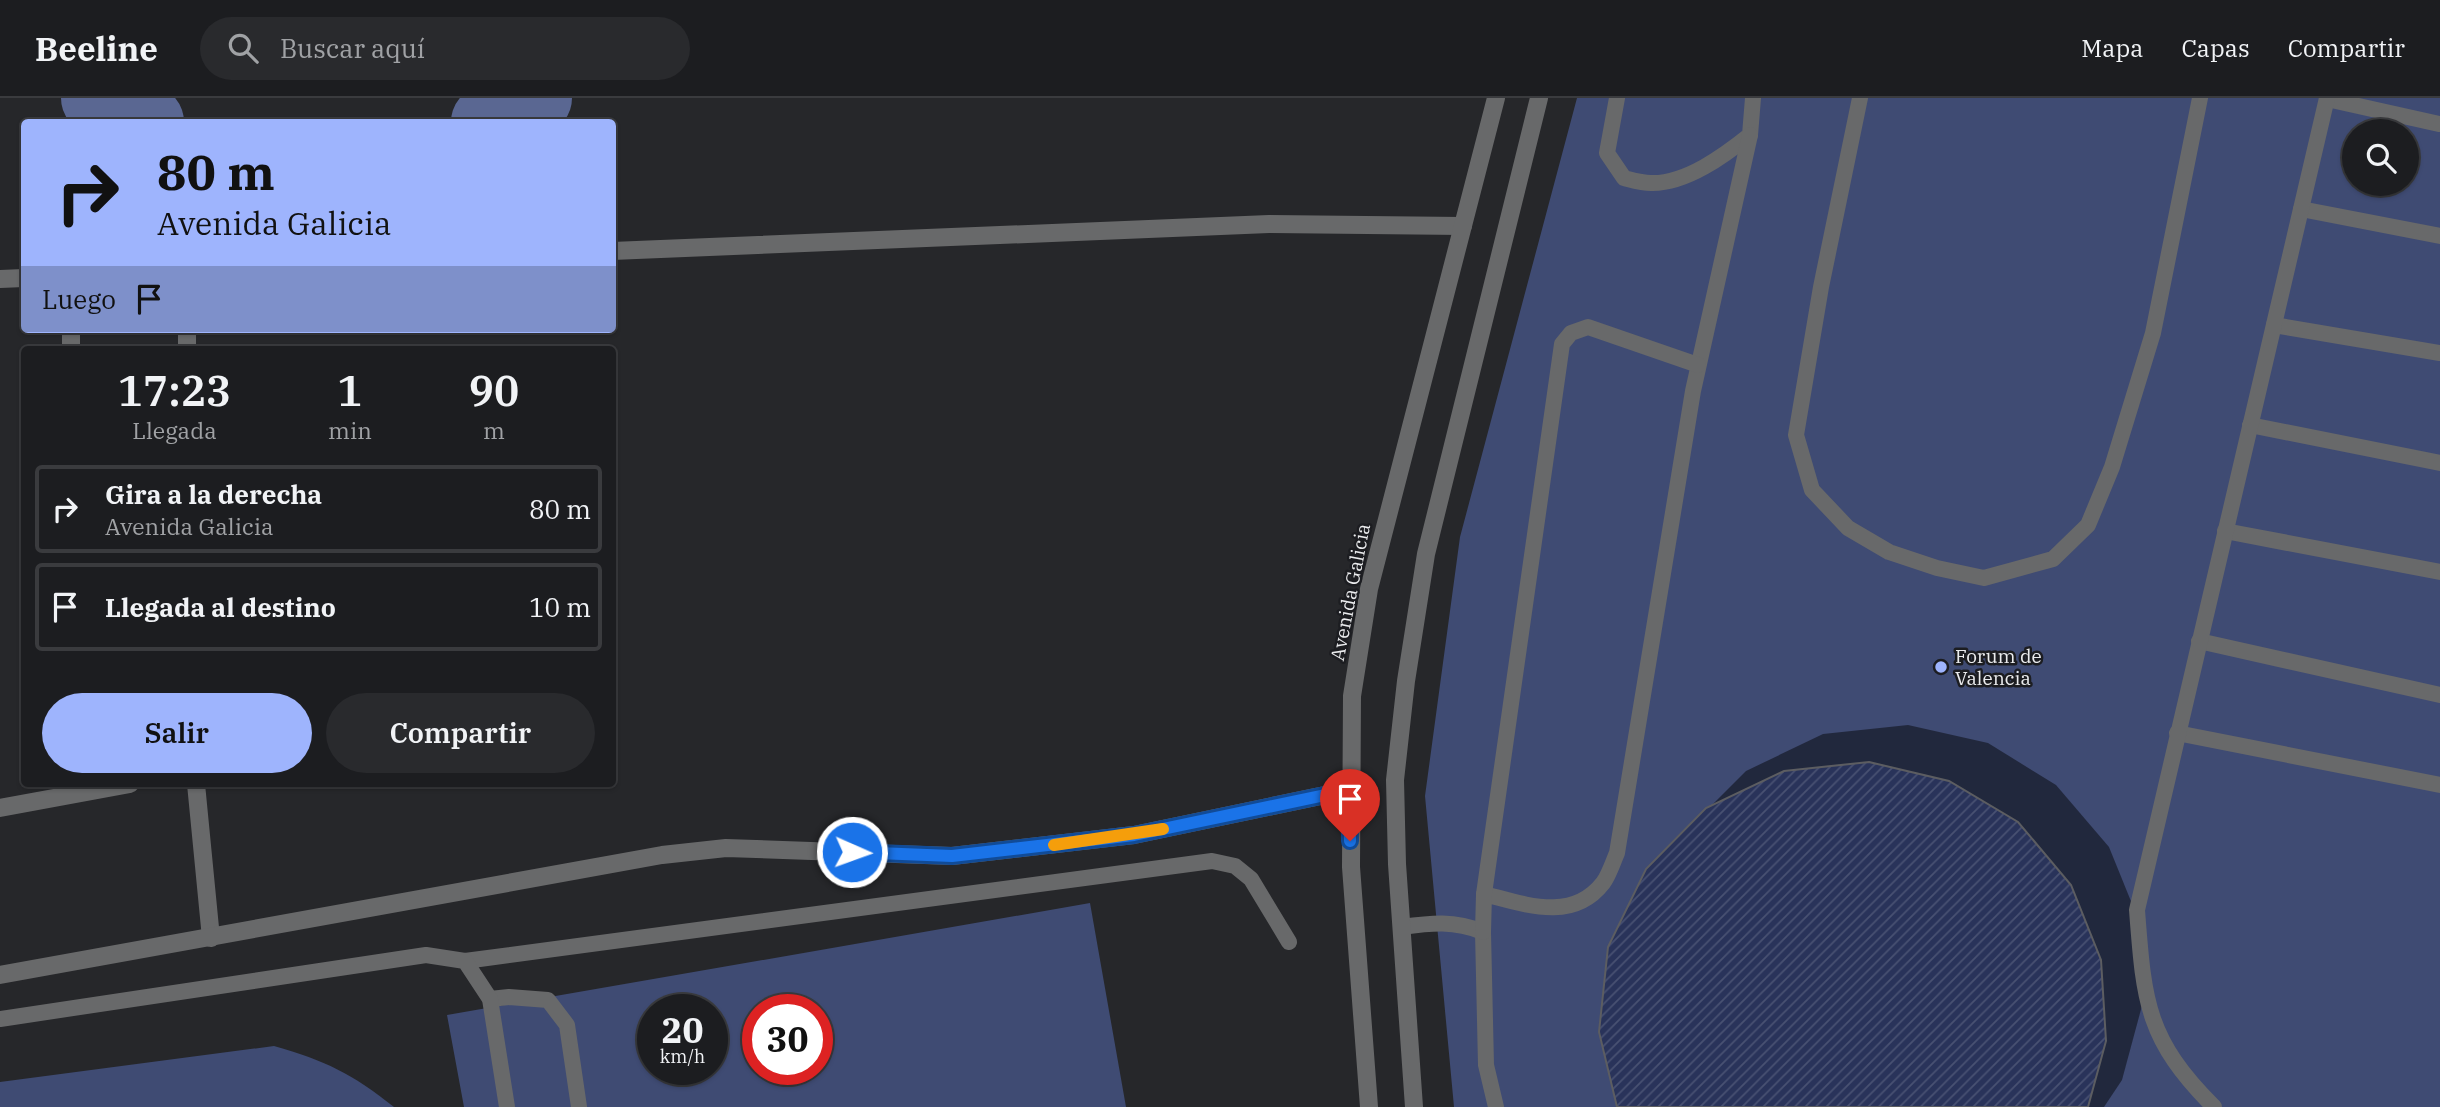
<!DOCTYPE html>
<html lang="es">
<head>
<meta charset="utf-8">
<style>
  :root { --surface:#1c1d20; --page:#292a2d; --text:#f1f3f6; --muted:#a0a2a5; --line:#3a3b3e; --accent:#9eb4fd }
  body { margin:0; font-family:"IBM Plex Serif",serif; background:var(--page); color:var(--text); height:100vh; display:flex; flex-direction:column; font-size:26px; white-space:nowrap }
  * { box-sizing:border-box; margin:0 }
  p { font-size:23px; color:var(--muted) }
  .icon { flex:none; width:38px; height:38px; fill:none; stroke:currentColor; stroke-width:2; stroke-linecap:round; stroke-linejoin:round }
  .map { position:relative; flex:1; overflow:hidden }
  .panel { position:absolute; left:21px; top:248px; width:595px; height:441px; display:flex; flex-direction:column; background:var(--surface); border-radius:7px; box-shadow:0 2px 5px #0004,0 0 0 2px var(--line) }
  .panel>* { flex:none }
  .banner { position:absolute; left:21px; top:21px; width:595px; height:214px; border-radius:7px; box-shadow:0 2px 5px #0004,0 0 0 2px var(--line); background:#9eb4fd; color:#111; overflow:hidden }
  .fabs { position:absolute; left:2342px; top:21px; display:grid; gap:14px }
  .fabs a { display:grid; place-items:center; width:77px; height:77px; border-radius:50%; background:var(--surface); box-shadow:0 2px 5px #0004,0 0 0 2px var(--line); font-size:35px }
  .speed { position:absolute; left:637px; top:896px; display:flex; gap:14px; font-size:35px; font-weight:700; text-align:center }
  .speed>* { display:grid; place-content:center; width:91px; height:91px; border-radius:50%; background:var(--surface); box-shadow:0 2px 5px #0004,0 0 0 2px var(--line); line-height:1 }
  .speed small { font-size:18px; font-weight:400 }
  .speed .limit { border:10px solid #d22; background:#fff; color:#111 }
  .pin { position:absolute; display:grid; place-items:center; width:60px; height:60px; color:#fff; margin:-72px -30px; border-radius:50% 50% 50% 0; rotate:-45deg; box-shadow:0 0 7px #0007 }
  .pin .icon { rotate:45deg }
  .me { position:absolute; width:77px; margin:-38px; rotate:92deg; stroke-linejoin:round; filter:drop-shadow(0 0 5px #0008) }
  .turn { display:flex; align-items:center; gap:24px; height:147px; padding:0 21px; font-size:32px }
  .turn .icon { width:91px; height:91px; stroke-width:2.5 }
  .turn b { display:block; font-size:49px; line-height:60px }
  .then { display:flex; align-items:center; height:66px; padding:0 21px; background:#0003; gap:14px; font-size:26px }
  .eta { display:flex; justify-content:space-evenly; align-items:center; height:119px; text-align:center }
  .eta b { font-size:42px; font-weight:600; line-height:49px }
  .button { display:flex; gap:14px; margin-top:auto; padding:14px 21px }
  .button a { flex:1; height:80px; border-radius:42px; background:var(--accent); color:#111; font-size:28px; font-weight:600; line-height:80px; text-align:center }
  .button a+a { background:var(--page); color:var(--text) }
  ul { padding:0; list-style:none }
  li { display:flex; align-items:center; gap:21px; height:88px; margin:0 14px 10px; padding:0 7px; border:4px solid var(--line); border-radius:7px }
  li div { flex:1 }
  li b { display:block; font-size:26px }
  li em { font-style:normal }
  header { display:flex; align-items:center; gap:42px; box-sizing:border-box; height:98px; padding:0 35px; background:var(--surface); border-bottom:2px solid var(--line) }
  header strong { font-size:33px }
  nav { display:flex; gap:38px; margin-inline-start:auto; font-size:24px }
  .search { width:490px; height:63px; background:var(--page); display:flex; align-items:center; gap:18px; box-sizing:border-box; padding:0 24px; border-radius:38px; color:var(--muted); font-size:26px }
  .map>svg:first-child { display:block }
  .grass { fill:#3f4b73; fill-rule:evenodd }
  .shadow { fill:#0007 }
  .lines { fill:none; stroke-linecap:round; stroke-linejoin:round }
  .river { stroke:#5a6792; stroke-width:74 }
  .building { fill:url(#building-hatch); stroke:#5c5d61; stroke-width:2 }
  .service { stroke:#68696a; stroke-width:16 }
  .minor { stroke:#68696a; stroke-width:18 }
  .route-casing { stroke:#114b97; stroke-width:18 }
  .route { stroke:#1a73e8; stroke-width:12 }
  .slow { stroke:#f59e0b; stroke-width:12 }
  .poi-dot { fill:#9eb4fd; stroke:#1c1d21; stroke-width:2.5 }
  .labels { text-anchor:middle; stroke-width:5; stroke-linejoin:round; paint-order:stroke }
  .street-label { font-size:19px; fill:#ebecee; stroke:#1c1d21 }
  .poi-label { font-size:19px; fill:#ebecee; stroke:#1c1d21; text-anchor:start }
</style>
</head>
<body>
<header>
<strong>Beeline</strong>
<div class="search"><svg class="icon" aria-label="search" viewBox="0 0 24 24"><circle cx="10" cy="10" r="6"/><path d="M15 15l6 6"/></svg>Buscar aquí</div>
<nav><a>Mapa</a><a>Capas</a><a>Compartir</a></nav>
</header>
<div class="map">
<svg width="2440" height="1009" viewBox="0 0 2440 1009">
  <defs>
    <pattern id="building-hatch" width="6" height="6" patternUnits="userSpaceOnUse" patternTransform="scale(1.75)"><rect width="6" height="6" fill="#29335a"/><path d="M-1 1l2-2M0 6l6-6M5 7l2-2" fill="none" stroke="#485172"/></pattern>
  </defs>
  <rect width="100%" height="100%" fill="#26272a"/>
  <g class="grass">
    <path d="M1577,0H2440V1009H1454L1425,698L1460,439ZM2354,33H2406V86H2354Z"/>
    <path d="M1090,805L1126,1009H464L447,917ZM653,912H712V971H653ZM758,912H817V971H758Z"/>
    <path d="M274,948C326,963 351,975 394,1009H0V984Z"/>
  </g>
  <polygon class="shadow" points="1908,627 1988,645 2056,687 2109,749 2139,823 2143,904 2122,982 2104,1009 1619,1009 1647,772 1746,673 1823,636"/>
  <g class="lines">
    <g class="river">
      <polyline points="98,0 147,24"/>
      <polyline points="488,24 535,0"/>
    </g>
  </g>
  <polygon class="building" points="1869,664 1949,683 2018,724 2071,787 2101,862 2106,943 2088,1009 1617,1009 1599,934 1608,849 1646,771 1706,710 1784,673"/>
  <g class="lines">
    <g class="service">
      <path d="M1617,0L1607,55L1624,80C1632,82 1642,85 1651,85C1686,86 1725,57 1750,37L1753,0"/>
      <polyline points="1860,0 1821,189 1796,337 1812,392 1848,430 1889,454 1937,470 1984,480 2053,461 2088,427 2112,369 2153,235 2200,0"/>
      <polyline points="2327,1 2439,26"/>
      <polyline points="2301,111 2440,138"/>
      <polyline points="2274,227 2440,255"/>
      <polyline points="2250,327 2440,365"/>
      <polyline points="2225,433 2440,474"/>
      <polyline points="2199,543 2440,597"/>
      <polyline points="2177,635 2440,687"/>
      <path d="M1484,796C1524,806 1572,825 1603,785C1609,777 1613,764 1617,755L1693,293L1750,37"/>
      <path d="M1401,829C1431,825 1454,822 1483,834L1486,967L1496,1009"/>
      <polyline points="1483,834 1484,796 1562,246 1571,235 1588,229 1698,267"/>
      <polyline points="465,863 1212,763 1235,768 1251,781 1289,844"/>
      <polyline points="490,901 509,899 548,902 567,927 579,1009"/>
      <polyline points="0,921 426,857 465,863 490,901 507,1009"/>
      <path d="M2214,1009C2146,941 2144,904 2137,812L2327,0"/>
    </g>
    <g class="minor">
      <polyline points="612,153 1269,126 1463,128"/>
      <polyline points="0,181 24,180"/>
      <polyline points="71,252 71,231"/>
      <polyline points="187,252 187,231"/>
      <polyline points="196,686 211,840"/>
      <polyline points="0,710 130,686"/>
      <polyline points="0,877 662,757 726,750 952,758 1134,737 1349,692"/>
      <polyline points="1369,1009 1351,769 1352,598 1369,491 1496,0"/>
      <polyline points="1414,1009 1397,766 1395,682 1406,583 1426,456 1539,0"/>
    </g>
  </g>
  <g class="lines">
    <g class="route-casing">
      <polyline id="route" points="852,754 952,758 1134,737 1349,692 1350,743"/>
    </g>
    <use href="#route" class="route"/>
    <polyline class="slow" points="1054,747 1163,731"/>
  </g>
  <circle class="poi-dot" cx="1941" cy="569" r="7"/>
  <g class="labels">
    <g class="street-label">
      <text transform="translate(1350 494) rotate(-79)" y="7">Avenida Galicia</text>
    </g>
    <g class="poi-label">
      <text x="1955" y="565">Forum de<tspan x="1955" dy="22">Valencia</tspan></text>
    </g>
  </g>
</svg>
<div class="fabs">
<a><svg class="icon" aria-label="search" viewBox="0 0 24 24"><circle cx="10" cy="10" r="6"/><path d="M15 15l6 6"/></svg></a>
</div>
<div class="speed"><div>20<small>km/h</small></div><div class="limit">30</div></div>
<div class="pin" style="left:1350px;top:743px;background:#d93025"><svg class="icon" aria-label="arrive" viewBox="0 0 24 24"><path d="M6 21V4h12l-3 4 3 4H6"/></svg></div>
<svg class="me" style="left:852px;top:754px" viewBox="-20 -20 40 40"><circle r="17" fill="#1a73e8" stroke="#fff" stroke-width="3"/><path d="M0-11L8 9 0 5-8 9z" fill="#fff"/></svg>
<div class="banner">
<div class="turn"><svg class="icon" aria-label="right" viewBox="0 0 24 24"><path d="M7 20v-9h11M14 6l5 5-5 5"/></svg><div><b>80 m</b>Avenida Galicia</div></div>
<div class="then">Luego<svg class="icon" aria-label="arrive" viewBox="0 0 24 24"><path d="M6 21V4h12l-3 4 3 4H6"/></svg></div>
</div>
<section class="panel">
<div class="eta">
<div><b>17:23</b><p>Llegada</p></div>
<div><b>1</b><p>min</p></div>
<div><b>90</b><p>m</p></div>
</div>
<ul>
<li><svg class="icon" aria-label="right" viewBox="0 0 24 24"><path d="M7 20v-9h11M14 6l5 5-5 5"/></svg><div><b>Gira a la derecha</b><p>Avenida Galicia</p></div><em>80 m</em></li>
<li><svg class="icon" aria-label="arrive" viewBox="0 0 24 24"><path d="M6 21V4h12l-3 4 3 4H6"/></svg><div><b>Llegada al destino</b></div><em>10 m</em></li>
</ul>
<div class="button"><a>Salir</a><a>Compartir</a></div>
</section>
</div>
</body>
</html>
